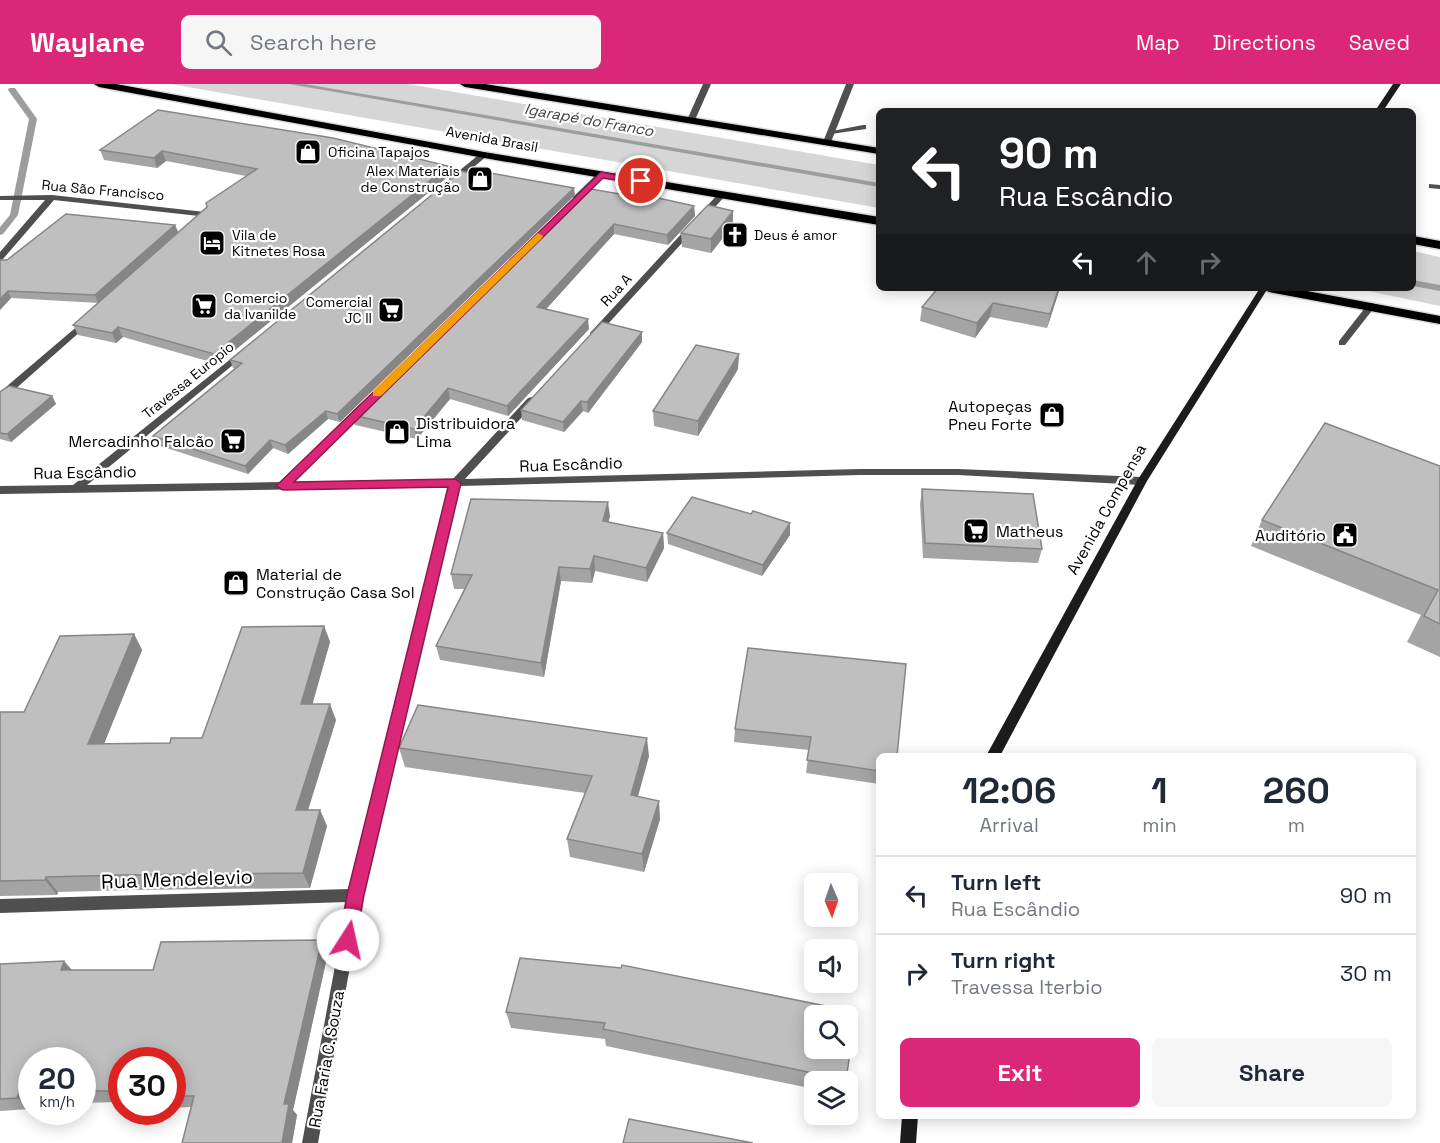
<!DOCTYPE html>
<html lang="en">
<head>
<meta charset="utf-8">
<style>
  :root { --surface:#fff; --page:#f6f6f7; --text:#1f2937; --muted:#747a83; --line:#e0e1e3; --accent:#db2777 }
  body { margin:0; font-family:"Space Grotesk",sans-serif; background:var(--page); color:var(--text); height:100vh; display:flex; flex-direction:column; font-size:22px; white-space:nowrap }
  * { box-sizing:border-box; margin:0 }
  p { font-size:20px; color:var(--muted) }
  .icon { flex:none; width:33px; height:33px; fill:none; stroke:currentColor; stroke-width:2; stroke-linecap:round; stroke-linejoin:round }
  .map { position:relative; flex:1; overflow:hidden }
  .panel { position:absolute; left:876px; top:669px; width:540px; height:366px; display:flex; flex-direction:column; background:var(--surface); border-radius:9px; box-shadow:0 3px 15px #0003 }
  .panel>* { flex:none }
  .hud { position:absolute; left:876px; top:24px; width:540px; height:183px; border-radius:9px; box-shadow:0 3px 15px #0003; background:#202124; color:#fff; overflow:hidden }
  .needle { width:39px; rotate:178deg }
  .buttons { position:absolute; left:804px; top:789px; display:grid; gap:12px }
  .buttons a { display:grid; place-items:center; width:54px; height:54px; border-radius:9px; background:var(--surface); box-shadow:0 3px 15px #0003; font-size:30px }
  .speed { position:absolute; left:18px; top:963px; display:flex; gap:12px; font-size:30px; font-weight:700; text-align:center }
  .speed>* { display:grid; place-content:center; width:78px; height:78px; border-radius:50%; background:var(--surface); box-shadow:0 3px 15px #0003; line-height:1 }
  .speed small { font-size:15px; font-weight:400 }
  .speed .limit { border:9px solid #d22; background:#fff; color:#111 }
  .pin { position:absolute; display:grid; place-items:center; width:51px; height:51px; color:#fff; margin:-26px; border:3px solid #fff; border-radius:50%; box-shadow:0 2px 6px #0007 }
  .me { position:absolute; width:66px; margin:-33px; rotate:10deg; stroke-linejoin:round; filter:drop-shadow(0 0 4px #0008) }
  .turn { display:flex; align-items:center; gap:21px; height:126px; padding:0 24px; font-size:27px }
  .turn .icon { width:78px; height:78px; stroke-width:2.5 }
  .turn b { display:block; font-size:42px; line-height:51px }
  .lanes { display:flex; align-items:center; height:57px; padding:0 24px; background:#0003; justify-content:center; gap:30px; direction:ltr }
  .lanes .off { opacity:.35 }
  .eta { display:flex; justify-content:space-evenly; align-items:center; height:102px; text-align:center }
  .eta b { font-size:36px; font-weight:800; line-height:42px }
  .cta { display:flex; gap:12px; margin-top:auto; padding:12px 24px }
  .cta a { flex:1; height:69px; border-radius:9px; background:var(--accent); color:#fff; font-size:24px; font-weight:800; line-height:69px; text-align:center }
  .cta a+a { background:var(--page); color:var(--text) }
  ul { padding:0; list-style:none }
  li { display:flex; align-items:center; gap:18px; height:78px; padding:0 24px; border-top:2px solid var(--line) }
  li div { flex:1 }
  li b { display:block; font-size:22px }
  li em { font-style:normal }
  header { display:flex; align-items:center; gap:36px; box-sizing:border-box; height:84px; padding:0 30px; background:var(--accent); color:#fff }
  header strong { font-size:28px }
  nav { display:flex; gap:33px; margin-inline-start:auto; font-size:21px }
  .search { width:420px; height:54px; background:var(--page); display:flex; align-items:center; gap:15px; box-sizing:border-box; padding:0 21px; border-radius:9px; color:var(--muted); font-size:22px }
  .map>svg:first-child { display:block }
  .green { fill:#d6d6d6 }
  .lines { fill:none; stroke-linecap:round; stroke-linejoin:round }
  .stream { fill:#9d9d9d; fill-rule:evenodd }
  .highway-casing { stroke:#dbdbdb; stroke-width:3 }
  .lane { fill:#4f4f4f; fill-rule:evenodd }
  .street { fill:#4f4f4f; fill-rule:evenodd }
  .secondary { fill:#1c1c1c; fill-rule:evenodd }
  .highway { fill:#000; fill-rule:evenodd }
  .wall { fill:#a4a4a4 }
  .shaded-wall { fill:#868686 }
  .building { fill:#bfbfbf; stroke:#868686; stroke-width:1.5; fill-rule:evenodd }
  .route { fill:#db2777; stroke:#8e194d; stroke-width:1.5 }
  .slow { fill:#f59e0b }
  .labels { text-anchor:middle; stroke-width:4.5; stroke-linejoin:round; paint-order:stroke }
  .far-street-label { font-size:14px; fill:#000; stroke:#fff }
  .far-poi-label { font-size:14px; fill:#000; stroke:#fff; text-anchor:start }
  .far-water-label { font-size:15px; font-style:italic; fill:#3e3e3e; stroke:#fff }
  .poi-label { font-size:16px; fill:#000; stroke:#fff; text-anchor:end }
  .street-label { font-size:16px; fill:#000; stroke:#fff }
  .near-street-label { font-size:20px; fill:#000; stroke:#fff }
</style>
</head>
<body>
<header>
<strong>Waylane</strong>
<div class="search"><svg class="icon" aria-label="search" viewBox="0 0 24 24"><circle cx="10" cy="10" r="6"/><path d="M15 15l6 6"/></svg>Search here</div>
<nav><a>Map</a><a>Directions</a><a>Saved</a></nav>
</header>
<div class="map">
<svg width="1440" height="1059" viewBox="0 0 1440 1059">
  <rect width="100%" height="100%" fill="#fff"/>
  <g class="green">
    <polygon points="171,0 408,0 879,81 879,124"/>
    <polygon points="1413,167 1440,173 1440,222 1354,204 1413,204"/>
  </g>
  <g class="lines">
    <g class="stream">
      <polygon points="289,0 305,0 879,99 879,103"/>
      <polygon points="9,4 15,4 37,35 18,131 3,150 0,151 0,143 10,131 29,35 8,6"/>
      <polygon points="1413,196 1440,201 1440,207 1413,202"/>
    </g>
    <g class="highway-casing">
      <g id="highway">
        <polygon points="94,0 116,0 484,68 879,133 879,141 484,74 99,3"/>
        <polygon points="460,0 485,0 879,64 879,70 465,3"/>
        <polygon points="1413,152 1440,157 1440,165 1413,160"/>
        <polygon points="1262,204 1291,204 1440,232 1440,240 1269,208"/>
      </g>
    </g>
    <g class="lane">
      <polygon points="1340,24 1350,27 1340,27"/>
      <polygon points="863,41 866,41 866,45 831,50 827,48"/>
      <polygon points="1429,100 1440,101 1440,105 1429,104"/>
      <polygon points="1371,219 1374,220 1374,224 1345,261 1339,261 1339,257 1368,220"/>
    </g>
    <g class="street">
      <polygon points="703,0 711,0 695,36 688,38 687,36"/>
      <polygon points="846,0 854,0 831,58 824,60 823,58"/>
      <polygon points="481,69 488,71 455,99 449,99 449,95"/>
      <polygon points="598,89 605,91 579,117 573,117 573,113"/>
      <polygon points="719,109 726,111 596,253 590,253 590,249"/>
      <polygon points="52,111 205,128 209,130 199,139 195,137 199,132 54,116 3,175 0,176 0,168 45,116 0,116 0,112"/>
      <polygon points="87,234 92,237 90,239 4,315 0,316 0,308"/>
      <polygon points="242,266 247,269 245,271 87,401 281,398 360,320 364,319 369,322 368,324 293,398 452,396 528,314 532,313 537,316 536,318 465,395 860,385 958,385 1142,393 1147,397 1142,401 958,391 860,391 460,402 363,811 318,1059 302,1059 347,818 0,829 0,815 350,805 449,403 0,410 0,402 73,401"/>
    </g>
    <g class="secondary">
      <polygon points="1393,0 1401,0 1383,27 1375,27"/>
      <polygon points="1260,204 1268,204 1147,397 1000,672 986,672 1137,397"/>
      <polygon points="902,1032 918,1032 916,1059 900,1059"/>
    </g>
    <use href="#highway" class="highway"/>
  </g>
  <g class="wall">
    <polygon points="158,26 450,91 218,280 123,253 116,259 78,251 73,241 246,92 166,77 157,84 104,76 100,66"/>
    <polygon points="585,104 694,122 695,132 668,161 614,150 546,225 589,245 508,332 450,315 417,355 355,341 352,331"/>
    <polygon points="575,111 340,338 328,335 288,370 273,364 248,390 157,361 153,352 235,285 233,284 230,276"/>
    <polygon points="175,141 178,148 98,219 11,214 0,226 7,176"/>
    <polygon points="733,141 711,169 682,163 681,149"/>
    <polygon points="938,204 1060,204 1047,244 990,233 975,254 920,237 922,223"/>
    <polygon points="642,248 642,258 588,329 583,327 564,348 522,336 521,326"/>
    <polygon points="738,285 698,352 654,342 653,327"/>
    <polygon points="0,308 52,312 56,320 11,358 0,355"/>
    <polygon points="1440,382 1440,573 1407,558 1421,531 1251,462 1262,436"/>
    <polygon points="922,405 1042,465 1038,479 923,474 920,420"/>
    <polygon points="751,430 790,439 790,451 762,492 668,460 667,449"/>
    <polygon points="610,432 608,438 663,449 664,464 647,498 595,487 592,499 561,497 544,593 440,576 436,562 464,505 454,505 451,490"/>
    <polygon points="324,542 330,558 312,620 336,636 308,726 320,726 327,742 310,804 134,806 58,808 57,811 0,812 0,628 24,628 134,550 142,566 104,659 170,659 202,654"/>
    <polygon points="748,564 879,672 879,700 806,689 809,666 734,658 735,645"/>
    <polygon points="399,664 649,672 638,712 660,735 644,788 570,773 567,755 585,709 405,683"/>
    <polygon points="322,856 328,869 293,1026 297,1031 292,1059 182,1059 191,1023 172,1024 172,976 122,976 122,1023 117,1018 82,1019 82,976 32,976 32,1020 30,1025 0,1027 0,880 64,877 72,886 153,886"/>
    <polygon points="506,928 856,928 846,998 814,998 814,1005 606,962 605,955 511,944"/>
  </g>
  <g class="shaded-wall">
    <polygon points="162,67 166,77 157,84 154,74"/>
    <polygon points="448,82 450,91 218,280 214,270"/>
    <polygon points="574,104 575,111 340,338 337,330"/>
    <polygon points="694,122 695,132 668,161 667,151"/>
    <polygon points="733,127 733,141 711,169 711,155"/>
    <polygon points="614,140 614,150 539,233 537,223"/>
    <polygon points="175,141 178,148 98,219 95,211"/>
    <polygon points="1059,204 1060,204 1047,244 1050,230"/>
    <polygon points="8,207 11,214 0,226 0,215"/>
    <polygon points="993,219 990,233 975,254 977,239"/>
    <polygon points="588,235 589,245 508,332 507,322"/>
    <polygon points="118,243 123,253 116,259 112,249"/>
    <polygon points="642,248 642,258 588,329 587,318"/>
    <polygon points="739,270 738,285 698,352 698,337"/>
    <polygon points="448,304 450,315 417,355 414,345"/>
    <polygon points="52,312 56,320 11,358 7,350"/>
    <polygon points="581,317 583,327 564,348 563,338"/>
    <polygon points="326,327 328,335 288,370 285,361"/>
    <polygon points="270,356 273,364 248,390 245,382"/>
    <polygon points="608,418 610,432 605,451 603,437"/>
    <polygon points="790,439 790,451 762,492 763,481"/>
    <polygon points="663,449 664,464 647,498 646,484"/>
    <polygon points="594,472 595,487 592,499 590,485"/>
    <polygon points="559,483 561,497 544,593 541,579"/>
    <polygon points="324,542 330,558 308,636 301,620"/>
    <polygon points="134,550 142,566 98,675 88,660"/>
    <polygon points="330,620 336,636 303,742 296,726"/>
    <polygon points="647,654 649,672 633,730 631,711"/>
    <polygon points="659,717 660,735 644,788 642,770"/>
    <polygon points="320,726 327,742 310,804 303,789"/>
    <polygon points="46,793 58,808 57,811 45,796"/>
    <polygon points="322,856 328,869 293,1026 297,1031 292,1059 282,1059 284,1020"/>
    <polygon points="64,877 75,890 61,886"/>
    <polygon points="19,1008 32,1019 30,1025 17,1014"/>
  </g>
  <g class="building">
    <polygon points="158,26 333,54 448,82 214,270 118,243 112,249 73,241 207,123 206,119 257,85 162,67 154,74 100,66"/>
    <polygon points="473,86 574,104 337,330 326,327 285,361 270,356 245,382 153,352 242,279 230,276 461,87 470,89"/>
    <polygon points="585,104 643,114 645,111 694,122 667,151 614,140 537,223 588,235 507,322 448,304 414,345 352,331"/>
    <polygon points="708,121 733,127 711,155 681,149"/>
    <polygon points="66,130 175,141 95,211 8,207 0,215 0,176 7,176"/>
    <polygon points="938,204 1059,204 1050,230 993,219 977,239 922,223"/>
    <polygon points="602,238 642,248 587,318 581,317 563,338 521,326"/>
    <polygon points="696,261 739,270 698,337 653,327"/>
    <polygon points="9,302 52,312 7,350 0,349 0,308"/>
    <polygon points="1325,339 1440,382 1440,540 1424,532 1438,506 1262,436"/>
    <polygon points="922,405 1033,410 1042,465 925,459"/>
    <polygon points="692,413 751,430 753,427 790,439 763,481 667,449"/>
    <polygon points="471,415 608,418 603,437 663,449 646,484 594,472 590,485 559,483 541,579 436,562 472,491 451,490"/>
    <polygon points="324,542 301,620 330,620 296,726 320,726 303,789 123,791 46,793 45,796 0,797 0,628 24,628 60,552 134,550 88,660 170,659 171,654 202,654 242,543"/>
    <polygon points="748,564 906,580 897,672 879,672 879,687 807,676 811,653 735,645"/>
    <polygon points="418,621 647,654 631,711 659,717 642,770 567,755 592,692 399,664"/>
    <polygon points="322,856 284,1020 289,1020 282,1059 182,1059 194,1012 172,1012 172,976 122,976 122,1014 113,1014 115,1007 82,1007 82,976 32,976 32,1008 19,1008 17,1014 0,1015 0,880 64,877 61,886 153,886 161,858"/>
    <path d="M520,874L621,884L622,881L856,928L846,996L603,945L605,939L506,928ZM814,932H848V964H814Z"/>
    <polygon points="629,1035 753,1059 623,1059"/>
  </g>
  <polygon class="route" points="601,88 646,97 641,100 603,94 294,398 455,395 461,399 364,811 356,856 354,861 348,864 341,861 339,856 347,811 448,403 283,406 276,402"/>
  <polygon class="slow" points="538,149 543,152 542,154 381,312 373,312 373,307"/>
  <defs>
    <g id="shop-square" transform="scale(1.35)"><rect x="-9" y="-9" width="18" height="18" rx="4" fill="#000" stroke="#fff"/><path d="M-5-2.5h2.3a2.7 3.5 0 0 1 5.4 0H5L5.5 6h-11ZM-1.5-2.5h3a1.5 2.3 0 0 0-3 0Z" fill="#fff"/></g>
    <g id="church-square" transform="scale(1.35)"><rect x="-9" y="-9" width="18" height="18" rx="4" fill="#000" stroke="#fff"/><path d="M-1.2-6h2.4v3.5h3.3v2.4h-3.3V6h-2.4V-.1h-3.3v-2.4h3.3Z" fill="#fff"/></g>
    <g id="hotel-square" transform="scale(1.35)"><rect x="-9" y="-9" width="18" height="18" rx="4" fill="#000" stroke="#fff"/><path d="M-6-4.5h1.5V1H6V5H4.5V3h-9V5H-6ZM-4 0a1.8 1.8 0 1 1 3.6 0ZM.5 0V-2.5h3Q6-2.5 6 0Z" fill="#fff"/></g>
    <g id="supermarket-square" transform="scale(1.35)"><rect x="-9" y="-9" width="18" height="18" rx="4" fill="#000" stroke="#fff"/><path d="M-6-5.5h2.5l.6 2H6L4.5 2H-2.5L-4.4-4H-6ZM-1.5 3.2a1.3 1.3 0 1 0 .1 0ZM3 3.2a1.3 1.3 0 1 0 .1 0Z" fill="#fff"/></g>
    <g id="civic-square" transform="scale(1.35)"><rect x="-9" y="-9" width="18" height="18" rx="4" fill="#000" stroke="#fff"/><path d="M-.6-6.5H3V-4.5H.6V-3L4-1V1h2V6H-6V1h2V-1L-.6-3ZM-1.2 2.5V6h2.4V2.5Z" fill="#fff"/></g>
  </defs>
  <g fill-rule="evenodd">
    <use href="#shop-square" x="308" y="68"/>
    <use href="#shop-square" x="480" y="95"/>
    <use href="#church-square" x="735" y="151"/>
    <use href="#hotel-square" x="212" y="159"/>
    <use href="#supermarket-square" x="204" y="222"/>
    <use href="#supermarket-square" x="391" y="226"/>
    <use href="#shop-square" x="1052" y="331"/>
    <use href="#shop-square" x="397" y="348"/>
    <use href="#supermarket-square" x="233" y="357"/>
    <use href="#supermarket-square" x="976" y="447"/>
    <use href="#civic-square" x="1345" y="451"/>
    <use href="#shop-square" x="236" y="499"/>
  </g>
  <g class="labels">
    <g class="far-street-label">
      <text transform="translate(492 55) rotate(10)" y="5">Avenida Brasil</text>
      <text transform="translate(103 106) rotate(5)" y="5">Rua São Francisco</text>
      <text transform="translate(616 206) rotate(-47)" y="5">Rua A</text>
      <text transform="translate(188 296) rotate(-39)" y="5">Travessa Europio</text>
    </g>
    <g class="far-poi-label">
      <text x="328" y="73">Oficina Tapajos</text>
      <text x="460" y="92" text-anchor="end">Alex Materiais<tspan x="460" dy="16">de Construção</tspan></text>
      <text x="232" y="156">Vila de<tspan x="232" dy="16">Kitnetes Rosa</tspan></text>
      <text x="754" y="156">Deus é amor</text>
      <text x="224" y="219">Comercio<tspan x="224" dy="16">da Ivanilde</tspan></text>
      <text x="372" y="223" text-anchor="end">Comercial<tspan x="372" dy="16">JC II</tspan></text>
    </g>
    <g class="far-water-label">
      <text transform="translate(589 36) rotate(10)" y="5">Igarapé do Franco</text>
    </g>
    <g class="poi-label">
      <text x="1032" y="328">Autopeças<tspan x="1032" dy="18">Pneu Forte</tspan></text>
      <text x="416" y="345" text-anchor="start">Distribuidora<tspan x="416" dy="18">Lima</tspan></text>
      <text x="214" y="363">Mercadinho Falcão</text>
      <text x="996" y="453" text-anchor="start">Matheus</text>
      <text x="1326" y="457">Auditório</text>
      <text x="256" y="496" text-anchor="start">Material de<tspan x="256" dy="18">Construção Casa Sol</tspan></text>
    </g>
    <g class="street-label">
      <text transform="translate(571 380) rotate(-2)" y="6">Rua Escândio</text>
      <text transform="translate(85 388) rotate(-1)" y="6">Rua Escândio</text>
      <text transform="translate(1106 425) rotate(-61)" y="6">Avenida Compensa</text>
      <text transform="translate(326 975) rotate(-80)" y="6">Rua Faria C. Souza</text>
    </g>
    <g class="near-street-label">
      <text transform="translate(177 795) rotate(-2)" y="7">Rua Mendelevio</text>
    </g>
  </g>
</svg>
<div class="buttons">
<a><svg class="needle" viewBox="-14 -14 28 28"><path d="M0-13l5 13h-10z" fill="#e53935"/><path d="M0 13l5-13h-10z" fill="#747a83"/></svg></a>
<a><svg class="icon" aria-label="sound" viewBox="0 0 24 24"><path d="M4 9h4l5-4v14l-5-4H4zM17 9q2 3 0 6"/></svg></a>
<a><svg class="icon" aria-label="search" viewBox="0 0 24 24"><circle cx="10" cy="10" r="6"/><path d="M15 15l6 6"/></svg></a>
<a><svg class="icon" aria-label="layers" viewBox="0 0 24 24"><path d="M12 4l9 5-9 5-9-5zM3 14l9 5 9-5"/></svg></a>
</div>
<div class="speed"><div>20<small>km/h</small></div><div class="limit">30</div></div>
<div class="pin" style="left:641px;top:97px;background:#d93025"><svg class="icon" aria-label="arrive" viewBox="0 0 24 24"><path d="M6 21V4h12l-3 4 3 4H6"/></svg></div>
<svg class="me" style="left:348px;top:856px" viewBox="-20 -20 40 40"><circle r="19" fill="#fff"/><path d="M0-13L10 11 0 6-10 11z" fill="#db2777"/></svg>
<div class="hud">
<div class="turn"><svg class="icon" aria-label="left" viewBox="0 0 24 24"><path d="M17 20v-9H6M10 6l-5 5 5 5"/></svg><div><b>90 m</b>Rua Escândio</div></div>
<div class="lanes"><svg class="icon" aria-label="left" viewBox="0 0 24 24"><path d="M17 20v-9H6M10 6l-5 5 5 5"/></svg><svg class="icon off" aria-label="ahead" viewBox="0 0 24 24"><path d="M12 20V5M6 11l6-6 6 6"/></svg><svg class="icon off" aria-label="right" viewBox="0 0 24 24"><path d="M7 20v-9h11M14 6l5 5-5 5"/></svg></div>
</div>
<section class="panel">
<div class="eta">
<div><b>12:06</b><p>Arrival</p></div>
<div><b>1</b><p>min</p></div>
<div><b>260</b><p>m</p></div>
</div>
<ul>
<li><svg class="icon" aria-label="left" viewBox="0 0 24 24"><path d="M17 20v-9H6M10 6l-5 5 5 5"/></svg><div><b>Turn left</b><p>Rua Escândio</p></div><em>90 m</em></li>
<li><svg class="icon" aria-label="right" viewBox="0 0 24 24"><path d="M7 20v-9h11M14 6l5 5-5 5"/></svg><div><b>Turn right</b><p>Travessa Iterbio</p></div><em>30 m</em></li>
</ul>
<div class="cta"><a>Exit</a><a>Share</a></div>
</section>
</div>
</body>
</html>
